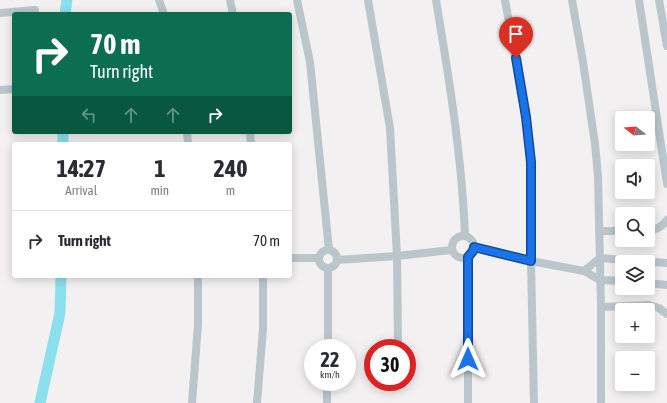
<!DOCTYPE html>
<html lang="en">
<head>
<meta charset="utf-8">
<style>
  :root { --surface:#fff; --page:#f2f2f3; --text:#2b2b33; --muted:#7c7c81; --line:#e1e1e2 }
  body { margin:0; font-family:"Asap Condensed",sans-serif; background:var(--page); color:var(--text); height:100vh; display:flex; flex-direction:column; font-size:15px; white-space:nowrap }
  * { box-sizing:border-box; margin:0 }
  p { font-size:13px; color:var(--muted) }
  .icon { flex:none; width:22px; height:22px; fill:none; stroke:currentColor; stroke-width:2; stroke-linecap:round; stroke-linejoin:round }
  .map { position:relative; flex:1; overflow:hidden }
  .drawer { position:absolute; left:12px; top:142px; width:280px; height:136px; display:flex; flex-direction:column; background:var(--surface); border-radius:4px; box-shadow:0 2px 10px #0003 }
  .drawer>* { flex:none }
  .top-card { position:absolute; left:12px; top:12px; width:280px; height:122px; border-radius:4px; box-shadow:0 2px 10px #0003; background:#0b6e4f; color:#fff; overflow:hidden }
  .needle { width:26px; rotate:287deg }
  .tools { position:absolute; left:615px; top:111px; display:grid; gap:8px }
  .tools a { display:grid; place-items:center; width:40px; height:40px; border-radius:4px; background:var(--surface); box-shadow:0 2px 10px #0003; font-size:20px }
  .speed { position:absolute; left:304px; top:339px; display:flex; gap:8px; font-size:20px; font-weight:700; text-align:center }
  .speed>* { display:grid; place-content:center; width:52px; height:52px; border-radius:50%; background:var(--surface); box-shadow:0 2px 10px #0003; line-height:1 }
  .speed small { font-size:10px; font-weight:400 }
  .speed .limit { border:6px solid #d22; background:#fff; color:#111 }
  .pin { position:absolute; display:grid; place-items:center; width:34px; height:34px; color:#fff; margin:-41px -17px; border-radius:50% 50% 50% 0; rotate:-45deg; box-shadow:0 0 4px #0007 }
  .pin .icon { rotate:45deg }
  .me { position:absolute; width:44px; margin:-22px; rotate:0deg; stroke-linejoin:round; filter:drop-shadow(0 0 3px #0008) }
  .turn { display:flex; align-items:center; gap:14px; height:84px; padding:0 12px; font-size:18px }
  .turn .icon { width:52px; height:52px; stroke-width:2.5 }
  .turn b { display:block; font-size:28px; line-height:34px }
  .lanes { display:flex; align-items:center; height:38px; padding:0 12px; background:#0003; justify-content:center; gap:20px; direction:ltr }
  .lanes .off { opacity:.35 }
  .eta { display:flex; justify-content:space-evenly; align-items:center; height:68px; text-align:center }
  .eta b { font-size:24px; font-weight:700; line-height:28px }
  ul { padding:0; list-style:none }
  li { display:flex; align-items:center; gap:12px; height:60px; padding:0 12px; border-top:1px solid var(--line) }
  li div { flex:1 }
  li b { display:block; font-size:15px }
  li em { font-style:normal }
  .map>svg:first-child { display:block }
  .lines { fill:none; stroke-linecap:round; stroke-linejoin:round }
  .canal { stroke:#8cdfec; stroke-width:11 }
  .minor { stroke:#bbc5cc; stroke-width:8 }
  .route-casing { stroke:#114b97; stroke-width:10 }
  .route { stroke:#1a73e8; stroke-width:7 }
</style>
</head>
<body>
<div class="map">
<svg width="667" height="403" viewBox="0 0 667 403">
  <rect width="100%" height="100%" fill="#f2f0f0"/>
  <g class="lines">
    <g class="canal">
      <polyline points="65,14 67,0"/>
      <polyline points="63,144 63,132"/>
      <polyline points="40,403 60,313 61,276"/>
    </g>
    <g class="minor">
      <polyline points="159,0 164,14"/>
      <polyline points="230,0 233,14"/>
      <polyline points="297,0 310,62 329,250"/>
      <polyline points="368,0 390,128 397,256 398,348"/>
      <path d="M436,0C449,78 462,157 465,236"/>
      <polyline points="505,0 526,117 531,162 531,261 534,403"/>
      <polyline points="572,0 583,62 595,144 598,176 601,307 601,403"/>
      <polyline points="639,0 667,184"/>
      <polyline points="659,0 667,46"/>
      <polyline points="0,13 35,10"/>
      <polyline points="0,90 14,89"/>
      <polyline points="187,132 188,144"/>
      <polyline points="250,132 251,144"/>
      <polyline points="599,231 622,231"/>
      <path d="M648,231C656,230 663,226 667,220"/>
      <circle cx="463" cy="247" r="11"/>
      <polyline points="474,247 531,261 584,271 600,280 622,281"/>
      <circle cx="328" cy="259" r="9"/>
      <polyline points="290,258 319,258"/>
      <polyline points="337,260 397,256 451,250"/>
      <polyline points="584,271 600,258 667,263"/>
      <polyline points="648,283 667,285"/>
      <polyline points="601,307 649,305 659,308 667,314"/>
      <polyline points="328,348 328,268"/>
      <polyline points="398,382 398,383"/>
      <polyline points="192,403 198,324 198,276"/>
      <polyline points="257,403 263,329 263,276"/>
      <polyline points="327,403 327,382"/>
      <polyline points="468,403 468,257"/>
    </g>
  </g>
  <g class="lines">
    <g class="route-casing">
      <polyline id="route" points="468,359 468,257 473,251 474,247 531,261 531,162 526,117 516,58"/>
    </g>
    <use href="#route" class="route"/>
  </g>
</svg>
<div class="tools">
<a><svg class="needle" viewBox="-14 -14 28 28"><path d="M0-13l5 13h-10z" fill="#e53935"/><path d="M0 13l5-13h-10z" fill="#7c7c81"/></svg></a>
<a><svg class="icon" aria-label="sound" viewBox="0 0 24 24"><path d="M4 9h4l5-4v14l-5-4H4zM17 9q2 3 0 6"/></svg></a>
<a><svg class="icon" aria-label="search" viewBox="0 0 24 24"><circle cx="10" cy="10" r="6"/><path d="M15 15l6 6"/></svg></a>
<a><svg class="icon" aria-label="layers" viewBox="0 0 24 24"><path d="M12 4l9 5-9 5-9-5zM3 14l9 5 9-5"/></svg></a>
<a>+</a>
<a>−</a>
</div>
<div class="speed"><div>22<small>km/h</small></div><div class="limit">30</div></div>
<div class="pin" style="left:516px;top:58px;background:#d93025"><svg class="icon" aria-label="arrive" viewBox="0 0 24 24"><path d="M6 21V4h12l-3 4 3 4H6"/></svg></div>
<svg class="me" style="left:468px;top:359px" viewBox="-20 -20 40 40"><path d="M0-17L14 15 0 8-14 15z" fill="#1a73e8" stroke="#fff" stroke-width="4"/></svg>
<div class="top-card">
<div class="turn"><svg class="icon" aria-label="right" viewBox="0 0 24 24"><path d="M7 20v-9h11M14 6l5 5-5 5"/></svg><div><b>70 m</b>Turn right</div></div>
<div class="lanes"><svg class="icon off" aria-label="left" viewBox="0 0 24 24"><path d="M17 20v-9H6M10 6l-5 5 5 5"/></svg><svg class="icon off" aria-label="ahead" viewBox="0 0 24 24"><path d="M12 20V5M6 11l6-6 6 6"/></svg><svg class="icon off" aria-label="ahead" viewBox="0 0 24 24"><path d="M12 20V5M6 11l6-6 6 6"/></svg><svg class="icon" aria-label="right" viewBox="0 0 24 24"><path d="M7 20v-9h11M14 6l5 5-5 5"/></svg></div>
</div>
<section class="drawer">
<div class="eta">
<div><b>14:27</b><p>Arrival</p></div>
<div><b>1</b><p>min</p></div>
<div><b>240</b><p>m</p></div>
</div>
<ul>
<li><svg class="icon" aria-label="right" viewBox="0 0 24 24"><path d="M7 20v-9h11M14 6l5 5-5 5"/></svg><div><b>Turn right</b></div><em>70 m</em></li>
</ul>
</section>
</div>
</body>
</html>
